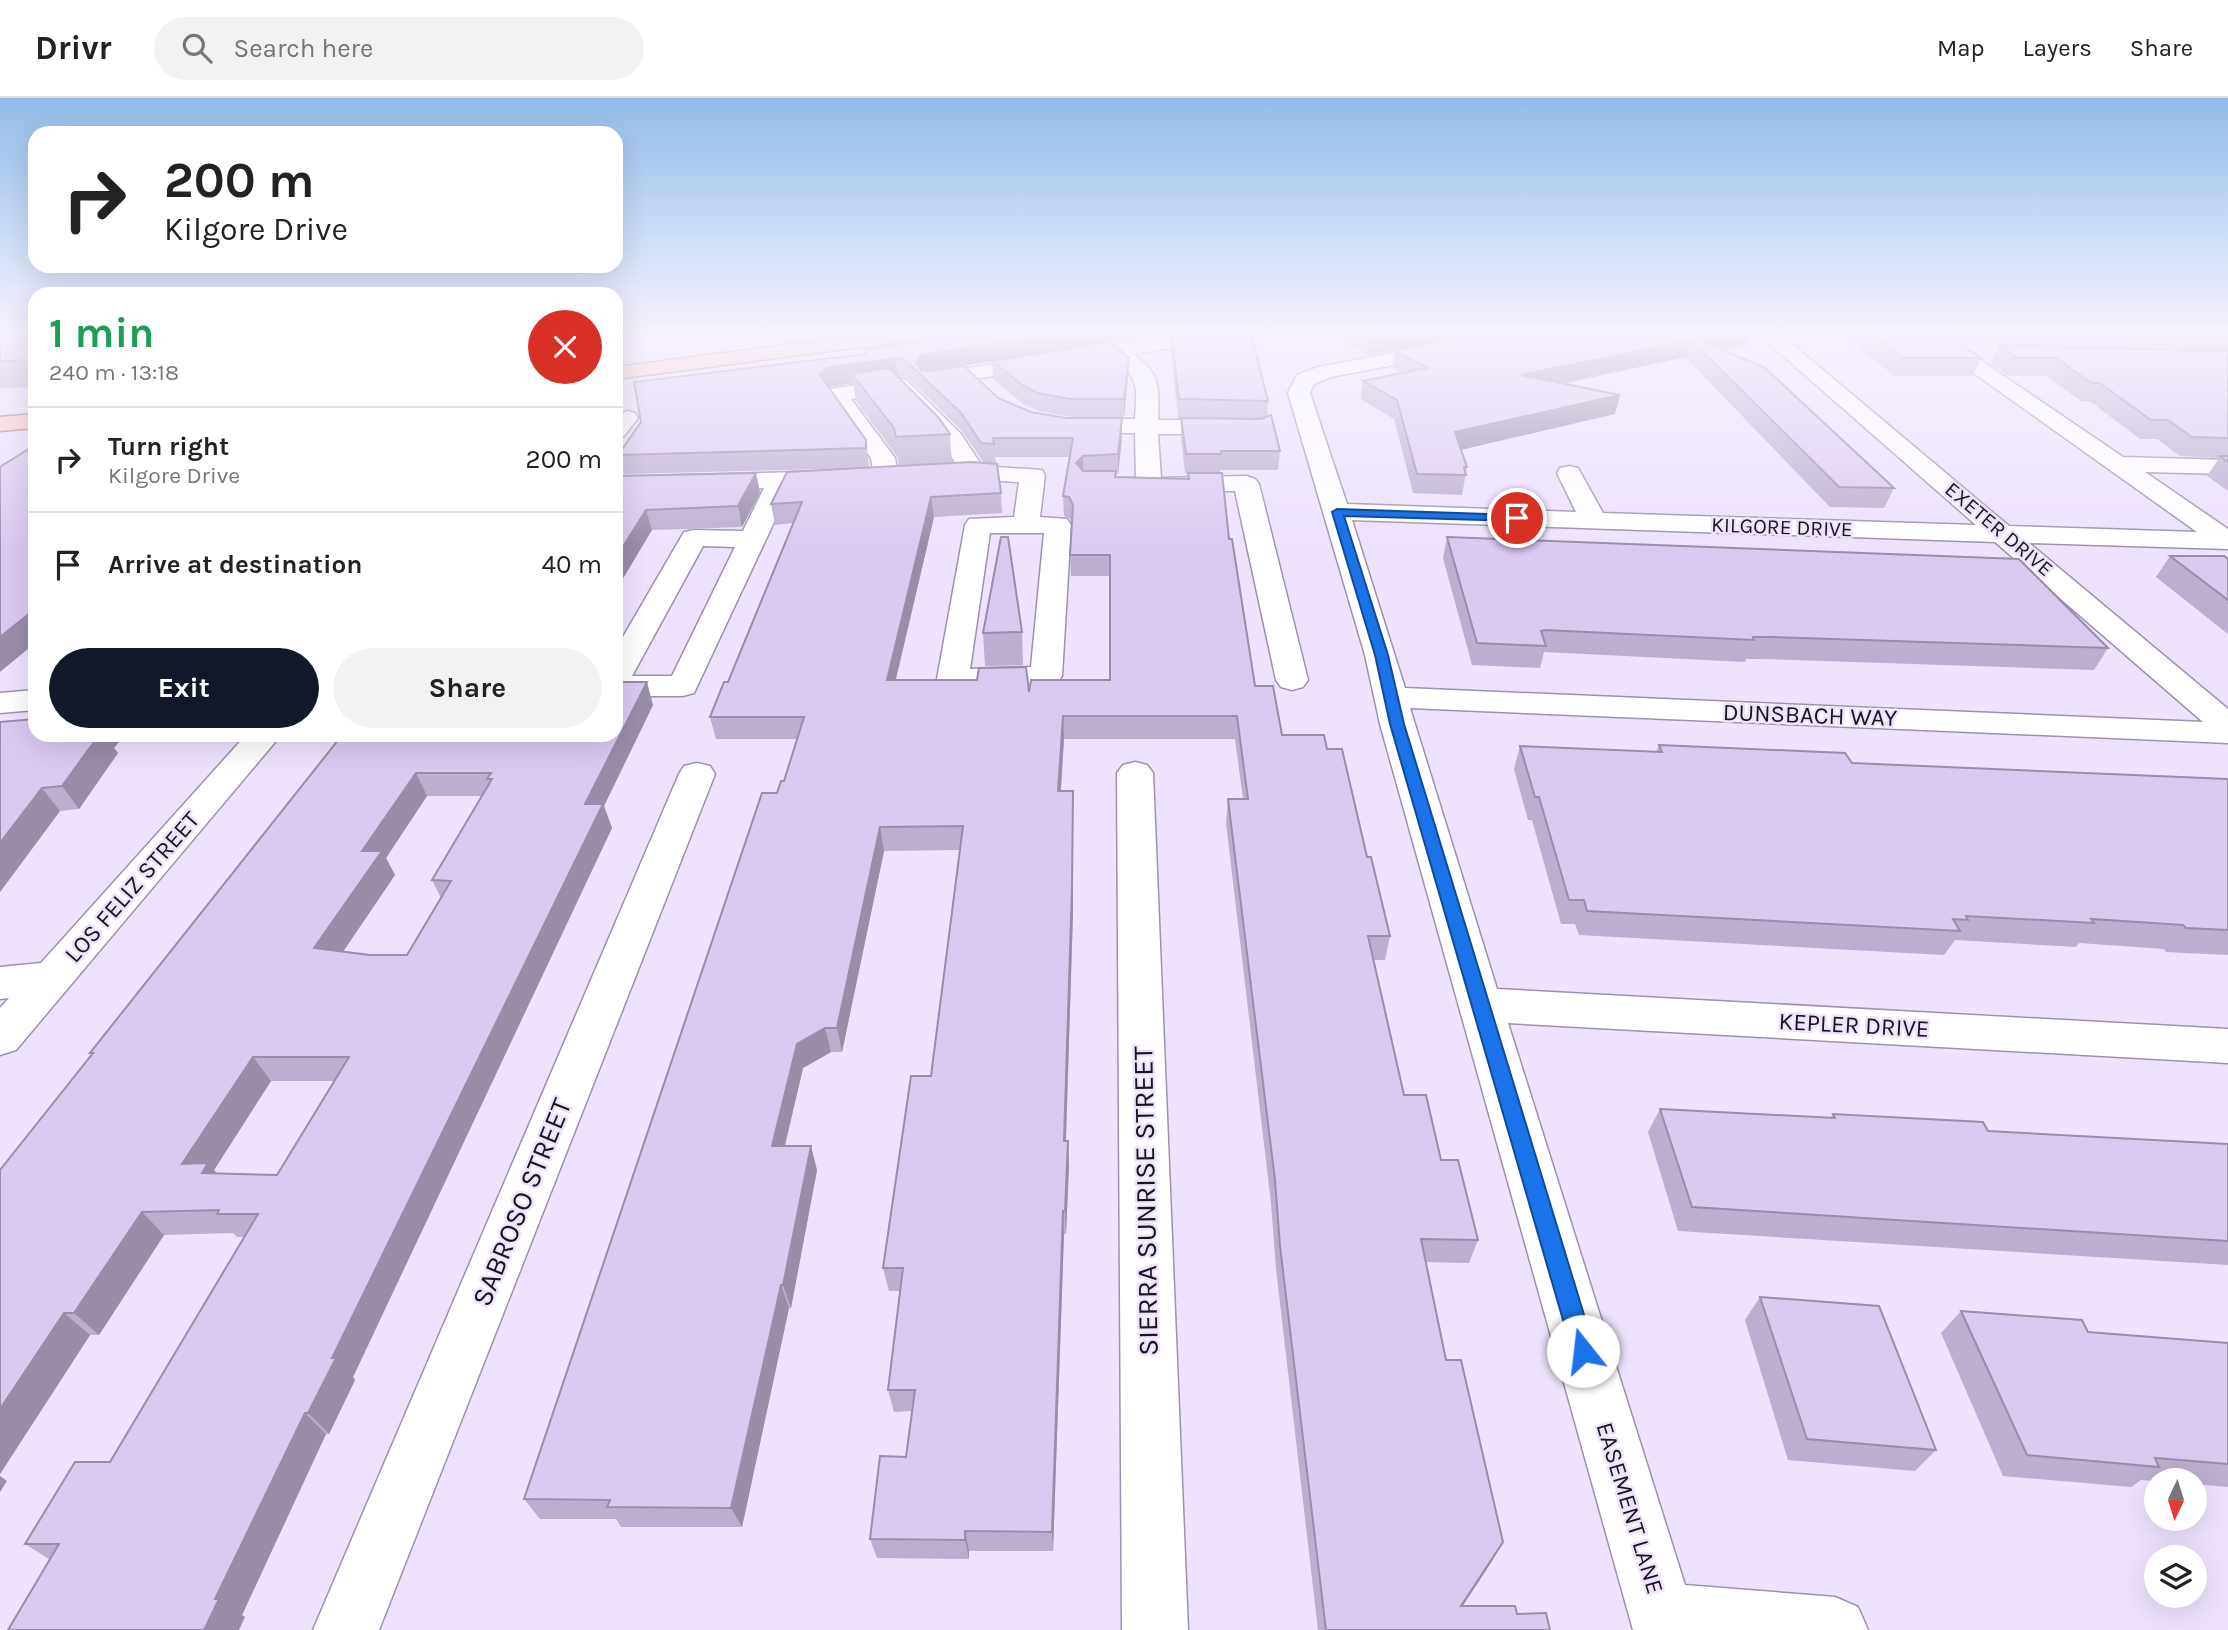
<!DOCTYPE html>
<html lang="en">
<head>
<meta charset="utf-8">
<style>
  :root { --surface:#fff; --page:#f2f2f2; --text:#222; --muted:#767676; --line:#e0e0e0; --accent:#111827 }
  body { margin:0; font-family:Karla,sans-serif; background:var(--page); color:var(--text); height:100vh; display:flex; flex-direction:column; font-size:26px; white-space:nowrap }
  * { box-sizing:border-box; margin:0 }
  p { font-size:23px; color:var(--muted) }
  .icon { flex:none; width:38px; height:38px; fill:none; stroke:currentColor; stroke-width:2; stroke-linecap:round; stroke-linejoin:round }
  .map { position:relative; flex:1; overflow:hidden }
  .panel { position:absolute; left:28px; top:189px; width:595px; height:455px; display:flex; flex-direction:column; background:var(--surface); border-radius:21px; box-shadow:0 7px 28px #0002 }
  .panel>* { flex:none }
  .hud { position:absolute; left:28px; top:28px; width:595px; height:147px; border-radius:21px; box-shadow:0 7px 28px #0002; background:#fff; color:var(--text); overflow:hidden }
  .needle { width:46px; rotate:184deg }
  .buttons { position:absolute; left:2144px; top:1370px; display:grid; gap:14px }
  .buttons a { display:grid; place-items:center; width:63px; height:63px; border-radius:50%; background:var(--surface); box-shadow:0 7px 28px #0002; font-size:35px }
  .pin { position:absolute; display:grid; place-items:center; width:60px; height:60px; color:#fff; margin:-30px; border:4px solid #fff; border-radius:50%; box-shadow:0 2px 7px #0007 }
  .me { position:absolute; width:77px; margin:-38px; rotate:344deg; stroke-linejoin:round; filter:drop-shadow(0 0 5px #0008) }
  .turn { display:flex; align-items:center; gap:24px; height:147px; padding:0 21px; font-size:32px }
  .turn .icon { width:91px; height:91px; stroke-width:2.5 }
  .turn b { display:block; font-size:49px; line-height:60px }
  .round { display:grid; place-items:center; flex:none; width:74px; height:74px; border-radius:37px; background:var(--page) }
  .overview { display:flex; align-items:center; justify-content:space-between; height:119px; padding:0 21px }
  h1 { font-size:42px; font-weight:700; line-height:52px; color:#1e9e55 }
  .primary-button { display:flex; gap:14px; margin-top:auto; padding:14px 21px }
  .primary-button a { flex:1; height:80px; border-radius:42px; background:var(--accent); color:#fff; font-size:28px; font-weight:700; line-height:80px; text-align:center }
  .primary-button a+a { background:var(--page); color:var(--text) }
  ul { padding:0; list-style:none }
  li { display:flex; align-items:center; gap:21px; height:105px; padding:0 21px; border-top:2px solid var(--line) }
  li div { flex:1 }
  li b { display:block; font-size:26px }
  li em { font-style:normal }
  header { display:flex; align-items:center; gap:42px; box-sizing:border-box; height:98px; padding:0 35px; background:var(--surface); border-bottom:2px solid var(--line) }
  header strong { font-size:33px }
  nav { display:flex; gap:38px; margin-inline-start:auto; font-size:24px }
  .search { width:490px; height:63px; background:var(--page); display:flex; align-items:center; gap:18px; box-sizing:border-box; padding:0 24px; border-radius:38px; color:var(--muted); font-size:26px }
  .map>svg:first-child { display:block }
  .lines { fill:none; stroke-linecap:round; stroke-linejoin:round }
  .minor-casing { stroke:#9d92ab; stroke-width:3 }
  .major-casing { stroke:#ab736d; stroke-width:3 }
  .minor { fill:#fff; fill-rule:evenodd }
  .major { fill:#fbc9c1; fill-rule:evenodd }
  .wall { fill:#bcaece; fill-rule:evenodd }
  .shaded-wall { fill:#998da8 }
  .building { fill:#dbcaf0; stroke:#998da8; stroke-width:2; fill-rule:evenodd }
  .route { fill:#1a73e8; stroke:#114b97; stroke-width:2 }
  .labels { text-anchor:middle; stroke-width:5; stroke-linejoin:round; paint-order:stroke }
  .far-street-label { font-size:21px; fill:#1a161f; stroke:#eee2fd }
  .street-label { font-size:24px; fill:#1a161f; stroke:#eee2fd }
  .near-street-label { font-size:28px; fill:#1a161f; stroke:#eee2fd }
</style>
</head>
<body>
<header>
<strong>Drivr</strong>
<div class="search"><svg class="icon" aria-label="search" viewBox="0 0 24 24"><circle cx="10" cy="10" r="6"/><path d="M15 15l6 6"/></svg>Search here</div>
<nav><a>Map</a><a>Layers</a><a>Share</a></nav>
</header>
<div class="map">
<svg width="2228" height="1532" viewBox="0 0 2228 1532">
  <rect width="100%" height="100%" fill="#eee2fd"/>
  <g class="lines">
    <g class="minor-casing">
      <g id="minor">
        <polygon points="616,236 628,236 623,243 616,245"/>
        <path d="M1181,236H1229L1226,240L1219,242L1133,256C1161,275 1159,290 1158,322H1232L1240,324L1244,329L1240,334L1232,336H1158L1161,380L1246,378L1255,381L1259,386L1308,582L1303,589L1292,592L1281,589L1276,582L1235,393H1170L1160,388L1149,393L1140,390L1136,385L1135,335H1068L1060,333L1056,328L1060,323L1068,321H1135C1137,287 1140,280 1111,259L931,288L923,287L920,282L923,277L931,276Z"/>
        <path d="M1494,236H1535L1532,240L1525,242L1331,279L1314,286L1310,295L1347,406L1576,414L1557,375L1560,370L1569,368L1578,370L1603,415L1976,427L1758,236H1780L2009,428L2197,434L1919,236H1942L2123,359L2228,362V376L2145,374L2228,431V451L2029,445L2228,611V645L1410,610L1497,891L2228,931V965L1508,925L1685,1487L1835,1499L1858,1509L1868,1532H1633L1380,626L1365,557L1288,295L1297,277L1318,269ZM1352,422L1995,444L2203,624L1405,590Z"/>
        <path d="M898,280L906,282L961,336L982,368L1042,372L1045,377L1040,419L1067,421L1071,427L1062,578L1057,585L1046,588L953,591L942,588L937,581L965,427L969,421L1014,419L1019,384L938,380L935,375L938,370L957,368L943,345L893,294L851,301L895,360L898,379L895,384L886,386L877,384L874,379L871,360L825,297L828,292L836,290ZM990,435H1044L1031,569L970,571Z"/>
        <polygon points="627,313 635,315 638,320 624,338 616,340 616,318"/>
        <path d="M834,373L843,376L847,381L843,386L790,390L694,595L683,598H616V551L684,434L694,432L743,433L764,390L616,395V379ZM703,448L735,449L672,578H632Z"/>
        <polygon points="35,592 35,612 0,615 0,595"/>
        <polygon points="246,637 281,637 16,952 0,957 0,910 9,900 0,901 0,869 41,865"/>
        <polygon points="1135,664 1147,667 1153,675 1188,1532 1122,1532 1117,675 1123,667"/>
        <polygon points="697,665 710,668 715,676 379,1532 313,1532 679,676 684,668"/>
      </g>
    </g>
    <g class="major-casing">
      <g id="major">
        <polygon points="869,236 925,236 922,240 915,242 616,281 616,269"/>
        <polygon points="35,316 35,330 0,333 0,319"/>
      </g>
    </g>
    <use href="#minor" class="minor"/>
    <use href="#major" class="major"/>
  </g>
  <g class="wall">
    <polygon points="0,236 35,236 35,289 0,290"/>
    <polygon points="683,236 848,236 684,238"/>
    <path d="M972,236H1133L1132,241L1111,245L1129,260L1128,278L1124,319H1072L1039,313L1023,306L993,281L992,263L964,268L998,300L1031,314L1066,320H1122V339L1118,376H1116V379L1188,381V375H1185L1181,339V320H1192H1178L1171,253V236L1268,303L1267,319L1280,353L1278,372H1220V375L1229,441L1255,588L1282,637L1327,651L1367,759L1390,838L1385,862H1373L1404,997L1441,1062L1478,1142L1469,1165L1425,1164L1446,1262L1492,1463L1462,1508L1517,1516L1550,1532H1318L1276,1171L1271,1105L1226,725L1228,701H1243L1235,641H1064L1061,693H1073V814L1066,1043H1068L1069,1067L1066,1136H1064L1053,1453H969V1461L877,1460L870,1441L906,1359L912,1313L894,1314L888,1292L900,1193H889L883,1170L931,978L960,752L884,753L842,954H831L803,970L785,1048L817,1072L791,1210H789L742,1429H621L616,1421H540L524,1401L777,695L784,683L797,641H716L710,619L728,584L793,425L775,427L771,406L862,370L624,376L618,357L866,256ZM896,278L907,279L963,334L983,364L869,369L866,342L828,289L853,285L856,303L897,358L899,367L952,365L950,336ZM995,359H1070L1063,398L1064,418L1069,420L1072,424L1070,457L1071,478H1110V582L1029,594L896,582L934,419L1002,415L1001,395Z"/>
    <polygon points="1332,236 1480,236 1369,257"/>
    <polygon points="1483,236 1751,236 1748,246 1721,252 1894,390 1884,410 1830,409 1685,259 1563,286 1615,316 1461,351 1467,369 1462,397 1413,395 1394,321 1361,301 1363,283 1401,275 1392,270 1395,252"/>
    <polygon points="1841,236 2228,236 2228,393 2207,378 2219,360 2180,358 2157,341 2140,341 2091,304 2081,303 2047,278 2008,278 1991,266 1999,248 1964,247 1981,260 1973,278 1895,278"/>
    <polygon points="616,378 760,395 742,429 652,432 616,492"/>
    <polygon points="1447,439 2108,550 2094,572 1762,561 1746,561 1745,564 1544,554 1540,570 1472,567 1443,460"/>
    <polygon points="2170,458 2228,461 2228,536 2156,479"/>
    <polygon points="1022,534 1023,567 985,568 983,535"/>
    <path d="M653,607L604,708L612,730L353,1279L355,1282L329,1336H326L242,1517L245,1519L49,1461L25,1446L110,1364L244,1139H237L233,1135L164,1137L99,1237H90L0,1376V1072L92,956L90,955L344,641ZM427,698H482L432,782L441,800L407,857H370L343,854L395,777L386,760ZM271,983H334L277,1077L217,1076L214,1072Z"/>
    <polygon points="35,637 124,637 114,650 118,655 79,711 60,713 0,794"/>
    <polygon points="1659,647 1852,665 2228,681 2228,857 2166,854 2164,851 2079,845 2076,849 1955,842 1944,857 1579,837 1575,826 1561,826 1532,722 1528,722 1514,671 1520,648 1656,654"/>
    <polygon points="1660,1011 1830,1020 1833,1016 1988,1033 2228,1046 2228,1167 1678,1133 1648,1034"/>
    <polygon points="1760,1199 1936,1352 1915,1373 1788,1362 1745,1222"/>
    <polygon points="1961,1213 2088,1234 2228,1245 2228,1389 2194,1386 2194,1382 2156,1383 2141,1382 2131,1389 2003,1378 1941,1235"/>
  </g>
  <g class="shaded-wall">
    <polygon points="1055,236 1133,236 1132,241 923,274 916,265 921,257"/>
    <polygon points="1390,236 1480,236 1369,257 1371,239"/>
    <polygon points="1719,236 1751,236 1748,246 1704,255 1695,241"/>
    <polygon points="1691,242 1685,259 1517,295 1521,277"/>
    <polygon points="895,260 898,277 858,284 852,276 853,285 827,289 820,277 825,271 833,269"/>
    <polygon points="1129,260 1128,278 1124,319 1124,301"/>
    <polygon points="1620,297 1615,316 1452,354 1455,334"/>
    <polygon points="1122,320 1122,339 1118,376 1118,356"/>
    <polygon points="1083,358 1083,377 1076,365"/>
    <polygon points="756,375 760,395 742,429 738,408"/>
    <polygon points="931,399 934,419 890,605 887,582"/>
    <polygon points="646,412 652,432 616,492 616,460"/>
    <polygon points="35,511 35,545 0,574 0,539"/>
    <polygon points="647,584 653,607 604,708 612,730 353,1279 355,1282 329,1336 308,1315 332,1260 585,706"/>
    <polygon points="1063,618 1064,641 1059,717 1058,693"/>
    <polygon points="98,637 124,637 114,650 118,655 79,711 62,688"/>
    <polygon points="416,675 427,698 386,760 395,777 329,874 314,850 362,753"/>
    <polygon points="42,690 60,713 0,794 0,745"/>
    <polygon points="1073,693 1073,814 1065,1067 1064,1043"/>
    <polygon points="880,729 884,753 842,954 837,930"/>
    <polygon points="825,930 831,954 803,970 779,1072 772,1048 797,946"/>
    <polygon points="253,959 271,983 214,1072 228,1088 182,1066"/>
    <polygon points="1068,1043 1069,1067 1066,1136 1065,1113"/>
    <polygon points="811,1048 817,1072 791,1210 783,1187"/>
    <polygon points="1063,1113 1064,1136 1053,1453 1052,1434"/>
    <polygon points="142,1114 164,1137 99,1237 74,1215"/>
    <polygon points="781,1187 789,1210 742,1429 731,1410"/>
    <polygon points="64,1215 90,1237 0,1376 0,1311"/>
    <polygon points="305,1315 326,1336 242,1517 245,1519 239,1532 204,1532 215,1501"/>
    <polygon points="0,1378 7,1383 0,1394"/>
    <polygon points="965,1433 969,1453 969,1461 965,1442"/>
    <polygon points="1503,1444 1492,1463 1451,1526 1461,1508"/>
  </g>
  <g class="building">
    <polygon points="0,236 35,236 35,262 0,263"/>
    <polygon points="972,236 1055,236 921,257 916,265 921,272 929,273 964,268 998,300 1031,314 1066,320 1122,320 1118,356 1083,358 1076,365 1083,373 1116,373 1115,379 1189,381 1188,375 1222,375 1229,441 1232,441 1255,588 1273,588 1282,637 1324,637 1327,651 1342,651 1367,759 1371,759 1390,838 1368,838 1404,997 1426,997 1441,1062 1458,1062 1478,1142 1421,1141 1446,1262 1461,1262 1503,1444 1461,1508 1515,1508 1517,1516 1546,1515 1550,1532 1326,1532 1280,1148 1275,1082 1228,701 1248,701 1237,618 1063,618 1058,693 1073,693 1072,790 1064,1043 1068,1043 1065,1113 1063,1113 1052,1434 965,1433 965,1442 870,1441 880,1358 906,1359 915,1292 888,1292 903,1170 883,1170 911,978 931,978 963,728 880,729 837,930 825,930 797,946 772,1048 811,1048 783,1187 781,1187 731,1410 607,1409 610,1402 524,1401 762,695 777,695 781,683 784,683 804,619 710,619 724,584 728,584 802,404 771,406 787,374 971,364 997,366 1001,395 931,399 887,582 977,582 979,570 1026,569 1029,594 1031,582 1110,582 1110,457 1070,457 1073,407 1069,399 1063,398 1073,340 993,340 994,346 981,345 961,315 905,262 895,260 833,269 825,271 820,277 866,342 866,350 618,357 641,324 634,284 866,256 865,252"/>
    <polygon points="1171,236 1251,236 1268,303 1179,301"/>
    <polygon points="1365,236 1390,236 1371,239"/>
    <polygon points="1483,236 1719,236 1695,241 1764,269 1894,390 1839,389 1691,242 1521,277 1620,297 1455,334 1467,369 1464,369 1466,377 1417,376 1397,302 1363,283 1427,270 1395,252"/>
    <polygon points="1870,236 1946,236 1981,260 1903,260"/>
    <polygon points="1110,244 1129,260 1124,301 1071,301 1038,295 1022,287 992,263"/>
    <polygon points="1999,248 2228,253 2228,340 2192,339 2168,322 2151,322 2100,285 2091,285 2056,260 2017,260"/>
    <polygon points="889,270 938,319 950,336 896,339 894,330 852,276"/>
    <polygon points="1271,317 1280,353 1221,353 1221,356 1186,356 1181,320 1261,321"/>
    <polygon points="35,347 35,511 0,539 0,369"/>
    <polygon points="2220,358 2228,358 2228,364"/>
    <polygon points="756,375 738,408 646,412 616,460 616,378"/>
    <polygon points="1001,439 1008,439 1022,534 983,535"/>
    <polygon points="1447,439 2019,461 2108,550 1771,539 1753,539 1754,542 1545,532 1541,533 1546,548 1477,545"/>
    <polygon points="2170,458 2224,458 2228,461 2228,502"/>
    <path d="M616,584H647L585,706H603L332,1260H336L308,1315H305L215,1501H219L204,1532H8L59,1446H25L75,1364H110L258,1116H217L219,1112L142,1114L74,1215H64L0,1311V1072L93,955H90L339,641H344L348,637H616ZM416,675H491L487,681H492L432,782L451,783L407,857H370L314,850L382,753H362ZM253,959H349L277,1077L202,1075L208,1065L182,1066Z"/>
    <polygon points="35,621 35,637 99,637 62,688 42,690 0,745 0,624"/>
    <polygon points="1659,647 1845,655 1852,665 2228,681 2228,832 2186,830 2183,827 2091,821 2094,825 1966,818 1968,822 1953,821 1960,833 1587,813 1584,802 1569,802 1539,699 1535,699 1520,648 1662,654"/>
    <polygon points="1660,1011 1835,1020 1833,1016 1983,1024 1988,1033 2228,1046 2228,1143 1692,1109"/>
    <polygon points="1760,1199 1879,1208 1936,1352 1807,1341"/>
    <polygon points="1961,1213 2082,1222 2088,1234 2228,1245 2228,1366 2155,1360 2159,1369 2027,1357"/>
  </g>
  <linearGradient id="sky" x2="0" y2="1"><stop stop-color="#91bde9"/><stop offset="0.52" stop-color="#f7f2fe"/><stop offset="1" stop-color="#f7f2fe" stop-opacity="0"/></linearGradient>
  <rect width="2228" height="450" fill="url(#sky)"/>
  <polygon class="route" points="1337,411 1517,417 1523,420 1517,423 1344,418 1388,557 1404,626 1595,1253 1592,1260 1583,1264 1575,1260 1572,1253 1390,626 1375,557 1332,414"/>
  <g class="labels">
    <g class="far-street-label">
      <text transform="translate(1782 429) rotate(2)" y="7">KILGORE DRIVE</text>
      <text transform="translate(1999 431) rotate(40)" y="7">EXETER DRIVE</text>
    </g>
    <g class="street-label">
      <text transform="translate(1810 617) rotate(2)" y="8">DUNSBACH WAY</text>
      <text transform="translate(132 789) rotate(-49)" y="8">LOS FELIZ STREET</text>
      <text transform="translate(1854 927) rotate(3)" y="8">KEPLER DRIVE</text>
      <text transform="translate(1630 1410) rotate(73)" y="8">EASEMENT LANE</text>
    </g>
    <g class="near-street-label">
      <text transform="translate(1145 1103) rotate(-91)" y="10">SIERRA SUNRISE STREET</text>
      <text transform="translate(521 1104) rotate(-68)" y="10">SABROSO STREET</text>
    </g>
  </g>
</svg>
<div class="buttons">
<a><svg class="needle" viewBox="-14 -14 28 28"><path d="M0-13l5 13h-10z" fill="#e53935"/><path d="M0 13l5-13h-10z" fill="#767676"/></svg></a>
<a><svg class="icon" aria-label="layers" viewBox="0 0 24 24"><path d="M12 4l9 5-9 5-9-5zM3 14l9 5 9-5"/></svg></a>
</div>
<div class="pin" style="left:1517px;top:420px;background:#d93025"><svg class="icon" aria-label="arrive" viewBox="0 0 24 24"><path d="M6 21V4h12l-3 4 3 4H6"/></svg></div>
<svg class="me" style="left:1583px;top:1253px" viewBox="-20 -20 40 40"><circle r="19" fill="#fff"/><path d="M0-13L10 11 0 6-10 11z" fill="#1a73e8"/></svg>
<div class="hud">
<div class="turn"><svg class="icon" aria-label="right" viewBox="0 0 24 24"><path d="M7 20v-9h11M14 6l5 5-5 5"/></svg><div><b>200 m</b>Kilgore Drive</div></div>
</div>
<section class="panel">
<div class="overview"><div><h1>1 min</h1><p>240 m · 13:18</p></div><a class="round" style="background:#d93025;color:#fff"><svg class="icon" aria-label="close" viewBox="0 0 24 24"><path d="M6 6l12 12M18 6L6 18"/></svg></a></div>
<ul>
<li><svg class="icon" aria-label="right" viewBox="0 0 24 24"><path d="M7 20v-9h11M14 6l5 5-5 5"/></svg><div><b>Turn right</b><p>Kilgore Drive</p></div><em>200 m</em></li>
<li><svg class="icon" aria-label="arrive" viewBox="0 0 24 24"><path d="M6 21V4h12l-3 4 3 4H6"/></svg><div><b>Arrive at destination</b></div><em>40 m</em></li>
</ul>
<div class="primary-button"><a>Exit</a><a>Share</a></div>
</section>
</div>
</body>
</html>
